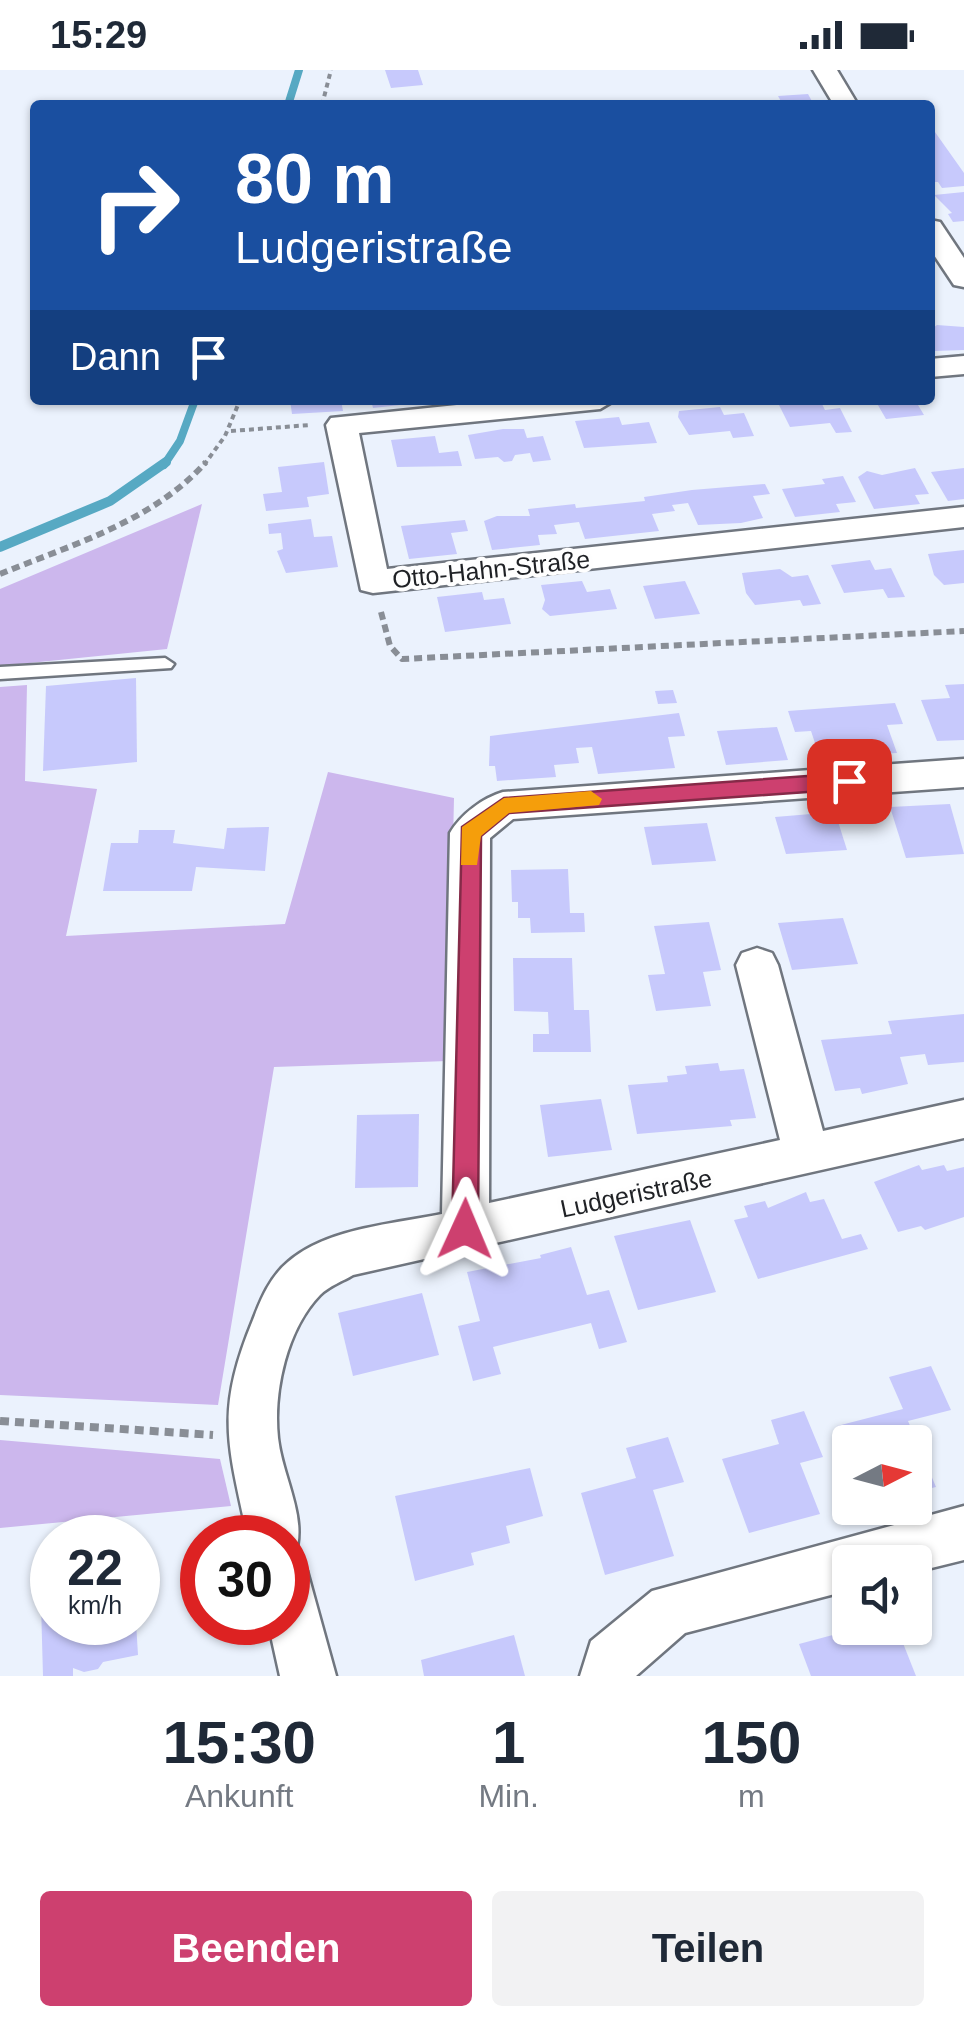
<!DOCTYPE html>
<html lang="de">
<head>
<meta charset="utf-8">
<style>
  :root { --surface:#fff; --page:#f2f2f3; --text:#1f2937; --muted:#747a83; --accent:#cd406f }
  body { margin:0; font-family:Helvetica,sans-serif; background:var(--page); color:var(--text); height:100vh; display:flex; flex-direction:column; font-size:38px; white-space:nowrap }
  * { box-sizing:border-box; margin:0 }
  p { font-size:32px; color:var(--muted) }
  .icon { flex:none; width:55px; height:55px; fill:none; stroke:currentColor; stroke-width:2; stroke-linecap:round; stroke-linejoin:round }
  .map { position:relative; height:1606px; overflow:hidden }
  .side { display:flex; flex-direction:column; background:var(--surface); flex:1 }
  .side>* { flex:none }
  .top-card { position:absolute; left:30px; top:30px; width:905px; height:305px; border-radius:10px; box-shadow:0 2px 8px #0004; background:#1a4fa0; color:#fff; overflow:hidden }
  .needle { width:65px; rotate:84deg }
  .buttons { position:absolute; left:832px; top:1355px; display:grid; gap:20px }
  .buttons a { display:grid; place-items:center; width:100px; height:100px; border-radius:10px; background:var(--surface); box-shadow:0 2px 8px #0004; font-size:50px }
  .speed { position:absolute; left:30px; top:1445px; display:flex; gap:20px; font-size:50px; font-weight:700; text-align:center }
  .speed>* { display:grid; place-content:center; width:130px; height:130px; border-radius:50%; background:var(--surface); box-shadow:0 2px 8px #0004; line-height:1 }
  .speed small { font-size:25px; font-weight:400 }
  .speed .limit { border:15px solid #d22; background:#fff; color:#111 }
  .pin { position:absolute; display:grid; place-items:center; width:85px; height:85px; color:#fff; margin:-42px; border-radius:20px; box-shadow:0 5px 15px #0006 }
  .me { position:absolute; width:110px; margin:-55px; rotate:1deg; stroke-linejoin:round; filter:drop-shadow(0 0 8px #0008) }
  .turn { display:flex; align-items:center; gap:35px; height:210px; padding:0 40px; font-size:45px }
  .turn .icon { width:130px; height:130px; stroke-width:2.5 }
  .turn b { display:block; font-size:70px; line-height:85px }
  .then { display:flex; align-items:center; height:95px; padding:0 40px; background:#0003; gap:20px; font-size:38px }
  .eta { display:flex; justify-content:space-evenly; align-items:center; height:170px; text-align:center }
  .eta b { font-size:60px; font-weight:600; line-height:70px }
  .primary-button { display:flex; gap:20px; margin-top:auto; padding:20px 40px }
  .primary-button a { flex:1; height:115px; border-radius:10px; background:var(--accent); color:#fff; font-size:40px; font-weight:600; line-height:115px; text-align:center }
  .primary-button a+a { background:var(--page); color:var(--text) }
  .status { display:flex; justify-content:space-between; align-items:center; height:70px; padding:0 50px; background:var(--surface); direction:ltr }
  .status svg { height:28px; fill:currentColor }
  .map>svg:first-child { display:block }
  .green { fill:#ccb7ed }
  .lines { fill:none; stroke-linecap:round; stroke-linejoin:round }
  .stream-far1 { stroke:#57a9c3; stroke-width:8 }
  .stream { stroke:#57a9c3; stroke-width:10 }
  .building { fill:#c7c9fc }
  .service-casing { stroke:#70767f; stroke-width:5 }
  .minor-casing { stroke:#70767f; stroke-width:5 }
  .path-far2 { stroke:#898e96; stroke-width:4; stroke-dasharray:5 4; stroke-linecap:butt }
  .path-far1 { stroke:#898e96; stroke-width:6; stroke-dasharray:8 5; stroke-linecap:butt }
  .path { stroke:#898e96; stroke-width:8; stroke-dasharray:9 6; stroke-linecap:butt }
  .service { fill:#fff; fill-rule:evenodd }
  .minor { fill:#fff; fill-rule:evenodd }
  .route { fill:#cd406f; stroke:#852a48; stroke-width:2.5 }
  .slow { fill:#f59e0b }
  .labels { text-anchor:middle; stroke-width:8; stroke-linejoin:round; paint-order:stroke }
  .street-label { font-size:25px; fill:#1f2125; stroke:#fefefe }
</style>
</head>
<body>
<div class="status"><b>15:29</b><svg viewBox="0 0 49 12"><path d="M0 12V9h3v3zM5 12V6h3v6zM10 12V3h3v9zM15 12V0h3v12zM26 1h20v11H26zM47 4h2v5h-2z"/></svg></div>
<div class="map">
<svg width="964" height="1606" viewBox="0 0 964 1606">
  <rect width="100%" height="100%" fill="#ebf2fd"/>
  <g class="green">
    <polygon points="202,434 167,579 0,596 0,519"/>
    <polygon points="27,615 25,711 97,719 66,866 285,854 328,702 454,728 448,991 274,997 218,1335 0,1325 0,617"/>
    <polygon points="0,1370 220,1389 231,1436 0,1458"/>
  </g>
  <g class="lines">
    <g class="stream-far1">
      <polyline points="288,35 299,0"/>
      <polyline points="164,395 180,371 195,330"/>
    </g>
    <polyline class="stream" points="0,477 110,431 166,392"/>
  </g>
  <g class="building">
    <polygon points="385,0 418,0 423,15 391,18"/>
    <polygon points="808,24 814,35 783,35 778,26"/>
    <polygon points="930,55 964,103 964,116 942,118 938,112 930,112"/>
    <polygon points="964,122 964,151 953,152 948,144 952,143 934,125"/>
    <polygon points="937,255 964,257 964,280 934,281 930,260"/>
    <polygon points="290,330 341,330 343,341 292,344"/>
    <polygon points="371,330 418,330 418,333 373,338"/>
    <polygon points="820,330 825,340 840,338 852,362 836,363 830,353 790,357 777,331"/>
    <polygon points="875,330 915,330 924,345 886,349"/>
    <polygon points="720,337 724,345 744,343 754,366 733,368 730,361 689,365 678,347 679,341"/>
    <polygon points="619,347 622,355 649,352 657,373 584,378 575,351"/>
    <polygon points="503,359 524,359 527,368 543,366 551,390 533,392 530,383 515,385 512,391 504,392 498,387 475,389 468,365"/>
    <polygon points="435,366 439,383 458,381 462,396 397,397 391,370"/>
    <polygon points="324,392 329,424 307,427 309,437 266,441 263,424 282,422 278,397"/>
    <polygon points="915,398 929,424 915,425 920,434 874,439 858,407 867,401 882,405"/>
    <polygon points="964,398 964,429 948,431 931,402"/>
    <polygon points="843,406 856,432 836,434 840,442 795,447 782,419 825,414 822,409"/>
    <polygon points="765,414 770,424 753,426 763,448 741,453 698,455 688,433 672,435 675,441 652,444 659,461 585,469 579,452 554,455 557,464 538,465 540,475 492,480 484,451 497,446 530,446 528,439 575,434 576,438 645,431 644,427 692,420"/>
    <polygon points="311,449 314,467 332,466 338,497 286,503 277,481 283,479 281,463 269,464 268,454"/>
    <polygon points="465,450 468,461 451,463 457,484 409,489 401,456"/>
    <polygon points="964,480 964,513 944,515 934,505 928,484"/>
    <polygon points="870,490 875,500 891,498 905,527 888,528 883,519 844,523 831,495"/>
    <polygon points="780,499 792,507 808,505 821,534 803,536 800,530 755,535 746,523 742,503"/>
    <polygon points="582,511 587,522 610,519 617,539 550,546 542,539 545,530 541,515"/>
    <polygon points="685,511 700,544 655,549 643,516"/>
    <polygon points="482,522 484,530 504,528 511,554 445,562 437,527"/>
    <polygon points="136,608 137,692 43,701 46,616"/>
    <polygon points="964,614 964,670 937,671 921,630 950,628 945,615"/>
    <polygon points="673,620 677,633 658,634 655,621"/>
    <polygon points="895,633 903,654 887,655 897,683 858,685 820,688 811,661 795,662 788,641"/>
    <polygon points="679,643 685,666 668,667 675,698 598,704 592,677 576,678 579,693 554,695 556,707 497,711 495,696 489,696 490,666"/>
    <polygon points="777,657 788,690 726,695 717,661"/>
    <polygon points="950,734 964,784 906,788 890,737"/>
    <polygon points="835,742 847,780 786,784 775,747"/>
    <polygon points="707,753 716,791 652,795 644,757"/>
    <polygon points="269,757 265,801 196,797 192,821 103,821 111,773 138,773 139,760 175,760 173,773 224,779 227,758"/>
    <polygon points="568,799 570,843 584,843 585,862 531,863 530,848 518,848 518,832 512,832 511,800"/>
    <polygon points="843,848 858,894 792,900 778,853"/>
    <polygon points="709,852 721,900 703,902 711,936 656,941 648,905 665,904 654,856"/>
    <polygon points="513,888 572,888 574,940 589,940 591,982 533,982 533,964 549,964 548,942 514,941"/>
    <polygon points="964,944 964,992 928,995 925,984 900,987 908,1014 862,1024 860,1018 835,1021 821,970 892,964 888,951"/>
    <polygon points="718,993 720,1001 744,999 756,1048 730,1050 732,1056 637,1064 628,1015 668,1012 667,1006 687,1004 685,996"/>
    <polygon points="601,1029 612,1080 548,1087 540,1035"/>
    <polygon points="419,1044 418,1117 355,1118 357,1045"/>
    <polygon points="919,1095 922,1100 944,1095 947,1101 964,1097 964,1147 925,1160 921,1156 898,1162 874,1112"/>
    <polygon points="806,1122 810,1132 824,1129 842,1169 861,1164 868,1179 758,1209 734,1150 748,1147 744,1136 765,1131 768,1138"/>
    <polygon points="690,1150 716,1222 638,1240 614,1166"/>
    <polygon points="571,1177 587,1225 609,1220 627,1272 599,1279 591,1253 493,1277 501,1304 473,1311 458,1256 480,1251 467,1202 541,1188 540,1185"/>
    <polygon points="422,1223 439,1285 353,1306 338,1243"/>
    <polygon points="931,1296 951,1340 908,1351 936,1417 915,1422 915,1372 850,1372 850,1388 837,1356 903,1339 889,1307"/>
    <polygon points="804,1341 823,1387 800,1393 820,1444 749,1463 722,1389 779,1374 771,1350"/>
    <polygon points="668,1367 684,1412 653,1420 674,1486 605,1505 581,1423 636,1408 626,1378"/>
    <polygon points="530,1398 543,1446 506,1456 510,1473 471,1483 474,1495 415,1511 395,1426"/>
    <polygon points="52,1495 52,1552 136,1552 138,1585 103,1592 98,1599 84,1602 73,1598 73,1606 43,1606 40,1498"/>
    <polygon points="859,1558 897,1558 916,1606 811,1606 799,1574"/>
    <polygon points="514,1565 525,1606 424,1606 421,1590"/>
  </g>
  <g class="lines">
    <g class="service-casing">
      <polygon id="service" points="165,588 174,594 171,598 0,609 0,597"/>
    </g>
    <g class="minor-casing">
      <g id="minor">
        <polygon points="813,0 837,0 858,35 834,35"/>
        <polygon points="930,150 940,152 964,188 964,217 954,215 930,179"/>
        <polygon points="964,286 964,304 930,307 930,289"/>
        <polygon points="505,330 615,330 600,339 359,363 387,499 964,437 964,457 373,523 361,520 326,355 331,348"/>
        <path d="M964,689V717L513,749L490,768L489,1133L780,1070L736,895L742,883L757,878L772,883L778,895L823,1061L964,1030V1068L353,1205C343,1211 329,1216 320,1225C287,1259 273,1321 278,1368C282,1407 309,1449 294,1487L288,1489V1468H248C228,1375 215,1342 253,1250C261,1229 270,1207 288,1192C327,1158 394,1154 442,1144L450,763C461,744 483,728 503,722Z"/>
        <polygon points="964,1436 964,1490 915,1502 915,1492 850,1492 850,1520 685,1563 636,1606 580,1606 591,1571 652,1521"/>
        <polygon points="288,1493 307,1501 336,1606 280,1606 268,1552 288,1552"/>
      </g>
    </g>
    <g class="path-far2">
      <polyline points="322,35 331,0"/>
      <polyline points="231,361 310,355"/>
      <polyline points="204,395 225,366 240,330"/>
    </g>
    <g class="path-far1">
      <path d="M0,504C71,475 154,451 206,392"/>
      <polyline points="381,542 390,576 402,589 964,561"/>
    </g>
    <polyline class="path" points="0,1351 213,1365"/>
    <use href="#service" class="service"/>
    <use href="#minor" class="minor"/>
  </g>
  <polygon class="route" points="849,703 860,711 849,719 509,743 481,766 478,1159 474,1168 456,1168 452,1159 462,757 504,728"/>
  <polygon class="slow" points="591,721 602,729 599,735 509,743 481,766 477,795 461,795 462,757 504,728"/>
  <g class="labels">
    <g class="street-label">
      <text transform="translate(491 499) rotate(-6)" y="9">Otto-Hahn-Straße</text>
      <text transform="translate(636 1123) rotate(-12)" y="9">Ludgeristraße</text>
    </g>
  </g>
</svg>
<div class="buttons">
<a><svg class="needle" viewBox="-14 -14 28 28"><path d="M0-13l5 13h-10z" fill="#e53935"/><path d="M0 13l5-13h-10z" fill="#747a83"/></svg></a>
<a><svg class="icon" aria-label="sound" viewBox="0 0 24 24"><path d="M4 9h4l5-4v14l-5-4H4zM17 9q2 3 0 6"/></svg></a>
</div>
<div class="speed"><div>22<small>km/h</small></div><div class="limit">30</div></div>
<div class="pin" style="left:849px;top:711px;background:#d93025"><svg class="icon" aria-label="arrive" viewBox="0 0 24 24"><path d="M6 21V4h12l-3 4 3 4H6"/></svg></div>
<svg class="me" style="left:465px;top:1159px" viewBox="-20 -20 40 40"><path d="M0-17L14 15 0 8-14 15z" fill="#cd406f" stroke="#fff" stroke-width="4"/></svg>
<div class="top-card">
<div class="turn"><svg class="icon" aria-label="right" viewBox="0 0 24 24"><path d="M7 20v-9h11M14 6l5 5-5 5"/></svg><div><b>80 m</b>Ludgeristraße</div></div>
<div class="then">Dann<svg class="icon" aria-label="arrive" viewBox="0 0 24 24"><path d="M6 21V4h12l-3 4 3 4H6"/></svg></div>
</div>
</div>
<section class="side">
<div class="eta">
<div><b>15:30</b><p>Ankunft</p></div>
<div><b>1</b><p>Min.</p></div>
<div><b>150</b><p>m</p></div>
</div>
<div class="primary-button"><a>Beenden</a><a>Teilen</a></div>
</section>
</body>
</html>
